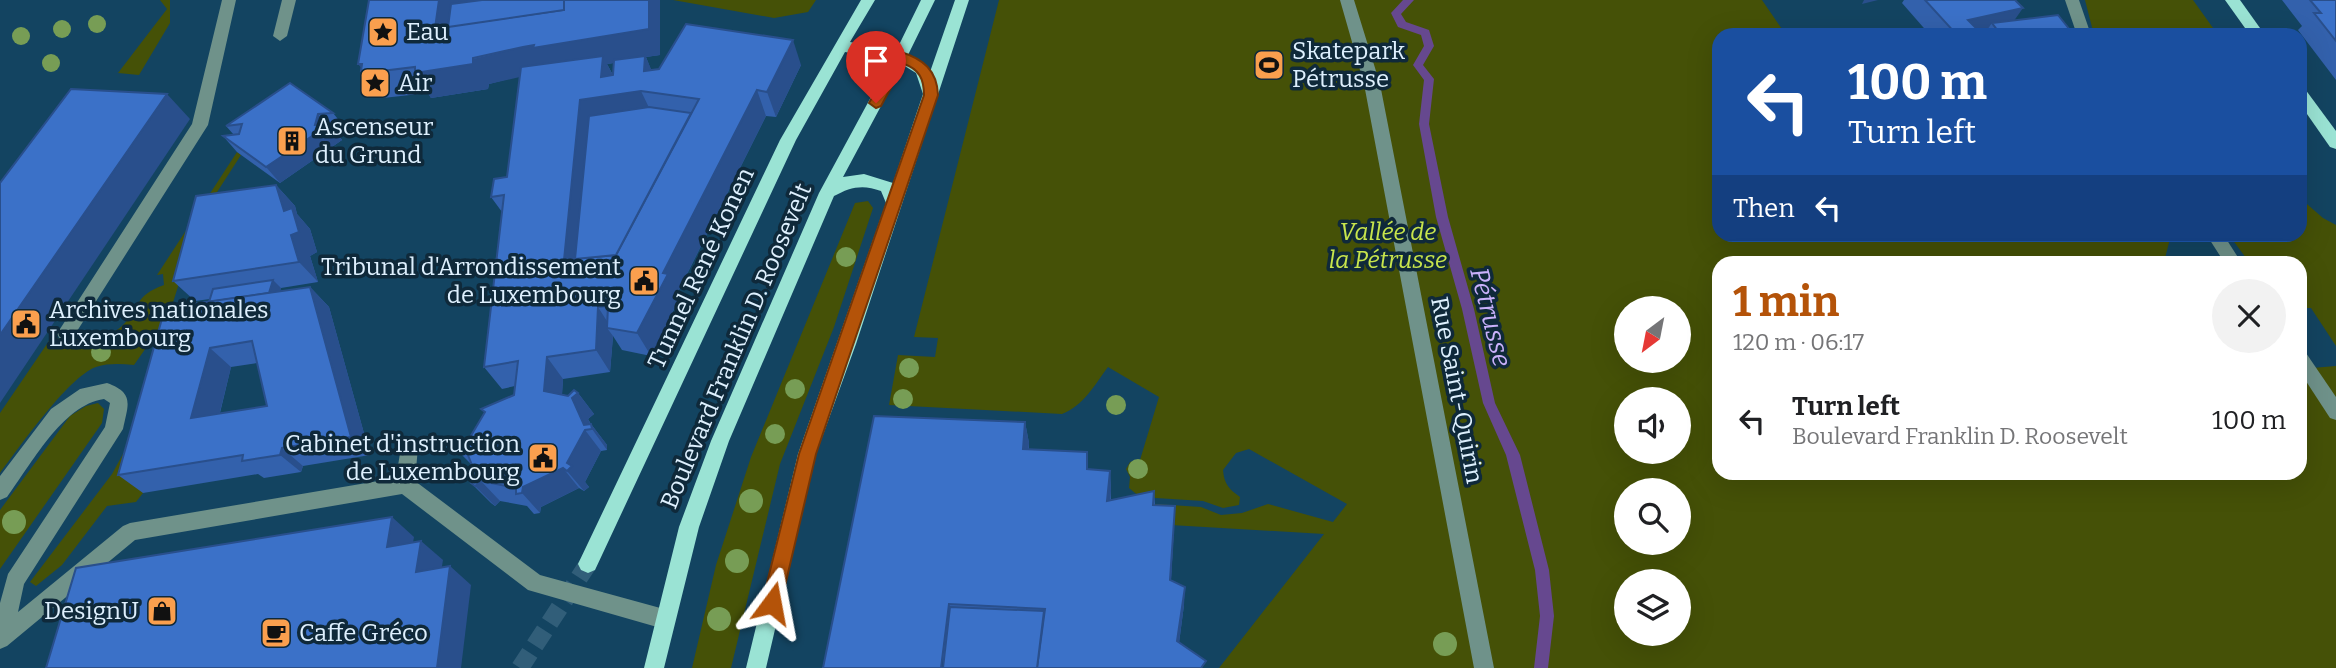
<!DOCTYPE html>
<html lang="en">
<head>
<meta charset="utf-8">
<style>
  :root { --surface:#fff; --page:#f2f2f2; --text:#202124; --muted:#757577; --accent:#b45309 }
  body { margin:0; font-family:Bitter,serif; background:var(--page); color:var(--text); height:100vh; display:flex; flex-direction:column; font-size:26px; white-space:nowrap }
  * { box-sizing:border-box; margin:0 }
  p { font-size:23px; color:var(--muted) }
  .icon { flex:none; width:38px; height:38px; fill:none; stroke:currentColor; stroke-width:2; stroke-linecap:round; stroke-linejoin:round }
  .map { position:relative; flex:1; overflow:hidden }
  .drawer { position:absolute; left:1712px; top:256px; width:595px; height:224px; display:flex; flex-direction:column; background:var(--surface); border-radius:21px; box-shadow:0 7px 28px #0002 }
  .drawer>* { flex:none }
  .guide { position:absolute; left:1712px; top:28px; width:595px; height:214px; border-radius:21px; box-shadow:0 7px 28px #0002; background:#1a4fa0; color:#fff; overflow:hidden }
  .needle { width:46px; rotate:212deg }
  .controls { position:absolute; left:1614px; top:296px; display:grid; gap:14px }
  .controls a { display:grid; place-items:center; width:77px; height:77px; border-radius:50%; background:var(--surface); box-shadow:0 7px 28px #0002; font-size:35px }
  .pin { position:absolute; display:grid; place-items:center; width:60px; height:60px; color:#fff; margin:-72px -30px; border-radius:50% 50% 50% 0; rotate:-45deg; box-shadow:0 0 7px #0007 }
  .pin .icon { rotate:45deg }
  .me { position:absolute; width:77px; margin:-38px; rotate:13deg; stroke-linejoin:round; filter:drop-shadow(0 0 5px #0008) }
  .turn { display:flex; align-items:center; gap:24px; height:147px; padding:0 21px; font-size:32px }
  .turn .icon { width:91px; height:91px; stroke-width:2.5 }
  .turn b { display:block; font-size:49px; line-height:60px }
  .then { display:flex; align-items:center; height:66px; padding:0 21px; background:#0003; gap:14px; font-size:26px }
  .round { display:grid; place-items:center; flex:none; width:74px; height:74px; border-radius:37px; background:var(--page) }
  .overview { display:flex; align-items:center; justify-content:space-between; height:119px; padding:0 21px }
  h1 { font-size:42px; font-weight:700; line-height:52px; color:var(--accent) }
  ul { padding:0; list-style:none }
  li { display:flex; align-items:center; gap:21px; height:91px; padding:0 21px }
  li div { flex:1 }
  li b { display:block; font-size:26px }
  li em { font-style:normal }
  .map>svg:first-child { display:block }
  .green { fill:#455107; fill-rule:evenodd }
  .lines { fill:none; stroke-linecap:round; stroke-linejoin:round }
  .stream { fill:#66488f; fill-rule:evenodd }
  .major-tunnel { stroke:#315e79; stroke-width:18; stroke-dasharray:18 9; stroke-linecap:butt }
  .minor { fill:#6f928a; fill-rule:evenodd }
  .major { fill:#9ae3d4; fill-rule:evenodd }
  .tree { fill:#779d55 }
  .wall { fill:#3361ac; fill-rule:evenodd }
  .shaded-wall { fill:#294f8c }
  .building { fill:#3b71c8; stroke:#294f8c; stroke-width:2; fill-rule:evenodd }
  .route { fill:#b45309; stroke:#753606; stroke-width:2 }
  .labels { text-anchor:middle; stroke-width:7; stroke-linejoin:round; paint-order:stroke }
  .poi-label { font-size:24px; fill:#def0fe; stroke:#0f293a; text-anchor:start }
  .park-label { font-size:24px; font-style:italic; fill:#c8e54c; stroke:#0f293a }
  .street-label { font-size:24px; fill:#def0fe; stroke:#0f293a }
  .water-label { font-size:26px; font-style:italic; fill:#cab1fb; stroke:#0f293a }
</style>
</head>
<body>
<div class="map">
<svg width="2336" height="668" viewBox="0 0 2336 668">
  <rect width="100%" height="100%" fill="#134461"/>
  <g class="green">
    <polygon points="160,0 170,0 170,23 139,75 118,73 167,9"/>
    <polygon points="673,0 816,0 808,12 774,18"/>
    <path d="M999,0H1762L1786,35H1718V234L2171,235L2164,262H1718V472H2300V369L2336,366V668H1219L1324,534L1154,524L1155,504L1201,507L1221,515L1242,513L1268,504L1333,522L1347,504L1249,449L1236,453L1223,470C1224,484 1229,489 1240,497L1239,505L1223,508L1203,501L1140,497L1129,488L1130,477L1126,469L1130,462L1140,460L1159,397L1108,367C1094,386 1084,405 1062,414L889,405L898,355L935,357L938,338L914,337ZM1626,308H1678V360H1626ZM1626,399H1678V452H1626ZM1626,490H1678V542H1626ZM1626,581H1678V634H1626Z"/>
    <polygon points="2085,0 2193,0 2218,35 2094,35"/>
    <path d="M237,152L241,155L199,220L169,315L134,365C121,364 109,363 96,367C68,377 19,448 0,473V413L51,338C70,340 108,340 122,326C142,307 133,296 164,285L163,274L157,275Z"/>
    <polygon points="2300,198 2323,218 2336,225 2336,346 2311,308 2300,308 2300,262 2249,262 2229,235 2300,234"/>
    <polygon points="868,201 873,208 834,327 780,464 731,668 692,668 716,565 751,457 855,203"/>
    <polygon points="168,400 143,493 136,502 107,506 62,565 36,586 30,582 112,474 124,452 140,440"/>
    <polygon points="98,403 104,409 102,423 0,569 0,510 70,416 86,406"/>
  </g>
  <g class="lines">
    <polygon class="stream" points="1403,0 1414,0 1401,14 1406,22 1429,30 1434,46 1423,65 1434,79 1429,124 1448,217 1474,309 1495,403 1520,455 1549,570 1554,616 1548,668 1534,668 1540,616 1535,570 1506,455 1483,403 1462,309 1436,217 1419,124 1424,80 1413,65 1424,46 1421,35 1398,27 1391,13"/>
    <polyline class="major-tunnel" points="520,668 588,564"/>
    <g class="minor">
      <polygon points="222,0 236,0 208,125 72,339 66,341 60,339 57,334 60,329 192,124"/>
      <polygon points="282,0 296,0 287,36 280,41 273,36"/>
      <polygon points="1340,0 1354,0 1380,84 1494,668 1474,668 1364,84"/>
      <polygon points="2065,0 2079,0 2091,35 2077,35"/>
      <polygon points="2206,234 2223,234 2241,262 2224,262"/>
      <polygon points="2300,351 2306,353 2336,397 2336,420 2330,418 2300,372"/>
      <path d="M107,383C135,393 128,405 123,429L24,584L18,612L123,526L130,523L396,478L402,441L409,439L416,441L418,447L415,481L540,575L664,609L671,612L674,619L671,626L664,629L528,590L402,494L135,540L7,646L0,649V603L8,574L105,427L110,403L104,399C62,405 31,465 7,497L0,500V476L51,409L80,389Z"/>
    </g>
    <g class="major">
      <path d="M861,0H875L850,42L896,51L921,0H935L908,55L926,66L930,72L955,0H969L856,344L816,454L766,668H746L798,454L886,203L881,191C863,184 850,187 834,196L729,441L699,527L664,668H644L679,527L711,441L819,193L891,60L845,52L796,140L595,570L588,573L581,570L578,564L780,140ZM903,65L916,73L923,94L893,183L864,174L843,177Z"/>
      <polygon points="2225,0 2240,0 2265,35 2250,35"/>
      <polygon points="2300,87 2305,89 2336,131 2336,149 2330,147 2300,104"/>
    </g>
  </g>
  <g class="tree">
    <circle cx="97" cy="24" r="9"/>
    <circle cx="62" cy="29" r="9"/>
    <circle cx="21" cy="36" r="9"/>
    <circle cx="51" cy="63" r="9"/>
    <circle cx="846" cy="257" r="10"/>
    <circle cx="101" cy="352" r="10"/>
    <circle cx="909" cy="368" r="10"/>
    <circle cx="795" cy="389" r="10"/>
    <circle cx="903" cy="399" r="10"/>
    <circle cx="1116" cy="405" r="10"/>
    <circle cx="775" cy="434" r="10"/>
    <circle cx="1138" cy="469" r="10"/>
    <circle cx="751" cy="501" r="12"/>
    <circle cx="14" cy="522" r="12"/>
    <circle cx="737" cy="561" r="12"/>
    <circle cx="719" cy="619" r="12"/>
    <circle cx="1445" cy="644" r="12"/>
  </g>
  <g class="wall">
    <path d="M369,0H660V55L646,57L651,70L801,65L776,117L766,116L678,292L680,297L651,356L622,350L613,336L610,372L563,379L562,394L568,396L578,393L594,414L588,419L591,424L607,445V450L601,451L585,482L589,487L584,491L579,488L541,507L540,513L534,514L527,506L500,501L495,506L491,503L471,483L477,478L472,465L458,451L466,444L485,413L481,409L514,395L515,386L502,389L484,367L502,212L491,197L507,177L520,76L489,84L488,89L431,98L428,93L383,98L382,96H379L361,71ZM614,63L613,75L607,64Z"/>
    <polygon points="1904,0 2015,0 2014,20 2074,35 1984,35 1987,30 1974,33 1972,35 1930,35 1902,3"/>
    <polygon points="2282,0 2336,0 2336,80 2298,30 2302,26"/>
    <polygon points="333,113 346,129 335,130 342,140 280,183 237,152 223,136 234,135 226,126"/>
    <path d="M276,185L295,206L297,214L310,229L317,252L310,256L318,282L281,288L280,291L310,287L329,307L370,455L303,466L301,472L264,478L258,474L143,493L118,475L210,299L195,301L173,281ZM257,363L267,406L220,413L231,367Z"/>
    <polygon points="1025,422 1029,443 1029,449 1087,452 1088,469 1110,471 1111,491 1111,500 1154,491 1155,505 1174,526 1171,580 1184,605 1179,643 823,668"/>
  </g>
  <g class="shaded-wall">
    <polygon points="439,0 551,0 577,35 435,28"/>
    <polygon points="649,0 660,0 660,55 646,57 656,81 644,71 645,58 607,64 616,81 641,91 653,116 580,275 564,260 537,73 489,84 488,89 431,98 415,73 523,47"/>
    <polygon points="1864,0 1878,0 1862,4"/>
    <polygon points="2023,8 2011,25 1992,23 1987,30 1974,33 1972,35 1955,35 1968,20"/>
    <polygon points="793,40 801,65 776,117 767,92"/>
    <polygon points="358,64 362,64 368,72 365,73 382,96 379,96 361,71 363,70"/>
    <polygon points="757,90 766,116 678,292 680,297 651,356 637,333 663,273"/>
    <polygon points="167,94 190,119 0,403 0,335"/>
    <polygon points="318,114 327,126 330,124 342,140 280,183 266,167 315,125"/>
    <polygon points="276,185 295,206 297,214 310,229 317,252 310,256 318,282 299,262"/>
    <polygon points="273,280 281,288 274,315 266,307"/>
    <polygon points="310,287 329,307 370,455 351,437"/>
    <polygon points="598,307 612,329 607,328 613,336 610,372 596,350"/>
    <polygon points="210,348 231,367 214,436 191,418"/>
    <polygon points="547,357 563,379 561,412 544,391"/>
    <polygon points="578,393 594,414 588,419 592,427 591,424 607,445 607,450 592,429 584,425 572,398"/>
    <polygon points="1025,422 1029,443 1027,469 1023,449"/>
    <polygon points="585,430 601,451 585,482 589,487 584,491 567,471 567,463"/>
    <polygon points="282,448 303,466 301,472 280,455"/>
    <polygon points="563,468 579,488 541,507 540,513 522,493 523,487"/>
    <polygon points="1110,471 1111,491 1109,520 1107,501"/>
    <polygon points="481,481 500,501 495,506 475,486"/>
    <polygon points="1175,506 1174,526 1170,598 1170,580"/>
    <polygon points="392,517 414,537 409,565 387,547"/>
    <polygon points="421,541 443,560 438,590 416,572"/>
    <polygon points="450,566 471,585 461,668 437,668"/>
    <polygon points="1185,587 1184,605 1177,658 1177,641"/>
  </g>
  <g class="building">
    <polygon points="369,0 439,0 435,28 564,10 564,0 649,0 649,29 533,48 534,45 523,47 473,58 473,64 415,73 415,67 365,73 366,70 361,71 362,64 358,64"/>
    <polygon points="482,0 564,0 564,10 448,27 451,4"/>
    <polygon points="1925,0 2015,0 2023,8 1968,20 1977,29 1956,34"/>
    <polygon points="2310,0 2336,0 2336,41 2314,13 2321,13"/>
    <polygon points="2058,15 2074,35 2001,35 1992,23"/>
    <path d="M686,24L793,40L767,92L757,90L663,273L668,274L637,333L607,328L608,306L598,307L596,350L547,357L544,391L568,396L574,390L578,393L572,398L584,425L591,424L592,429L585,430L567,463L572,466L567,471L563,468L523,487L522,493L516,494V488L481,481L475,486L471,483L477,478L466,450L458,451L459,445L466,444L485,412L481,409L514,395L518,361L484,367L504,195L491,197L494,179L507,177L521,67L603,56L601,77L613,75L614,60L645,56L644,71L659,69ZM641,91L699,99L616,255L564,260L580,100Z"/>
    <polygon points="290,83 333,113 318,114 315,125 330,124 266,167 223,136 239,134 242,124 226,126"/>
    <polygon points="71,89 167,94 0,335 0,183"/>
    <polygon points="649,107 691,113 616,255 575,259 589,116"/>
    <polygon points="276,185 284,211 292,208 299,232 291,235 299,262 173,281 196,196"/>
    <polygon points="273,280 269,293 209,302 213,289"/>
    <path d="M310,287L351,437L282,448L280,455L242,461L243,455L118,475L165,308ZM252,341L267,406L191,418L210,348Z"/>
    <polygon points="874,416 1025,422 1023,449 1087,452 1087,469 1110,471 1107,501 1154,491 1153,505 1175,506 1170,580 1185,587 1177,641 1206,661 1201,668 1037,668 1045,609 949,604 941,668 823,668"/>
    <polygon points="392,517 387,547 421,541 416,572 450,566 437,668 46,668 76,568"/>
    <polygon points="950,607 1044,611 1037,668 943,668"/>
  </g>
  <path class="route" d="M901,52C923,59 937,70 938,95L816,454L781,603L778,609L772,611L765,609L762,603L799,454L924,95C924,79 919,69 904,64L881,106L876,108L869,103L896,54Z"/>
  <defs>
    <g id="sight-square" transform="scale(1.575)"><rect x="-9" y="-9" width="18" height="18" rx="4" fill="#fa9f4e" stroke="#0f293a"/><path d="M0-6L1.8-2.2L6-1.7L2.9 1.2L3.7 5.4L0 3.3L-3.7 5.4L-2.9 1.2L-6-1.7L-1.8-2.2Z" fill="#111"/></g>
    <g id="stadium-square" transform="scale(1.575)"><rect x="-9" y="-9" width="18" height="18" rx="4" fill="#fa9f4e" stroke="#0f293a"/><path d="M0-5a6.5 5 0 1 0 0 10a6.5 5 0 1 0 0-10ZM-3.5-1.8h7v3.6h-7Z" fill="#111"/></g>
    <g id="building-square" transform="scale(1.575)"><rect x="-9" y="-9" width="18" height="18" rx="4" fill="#fa9f4e" stroke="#0f293a"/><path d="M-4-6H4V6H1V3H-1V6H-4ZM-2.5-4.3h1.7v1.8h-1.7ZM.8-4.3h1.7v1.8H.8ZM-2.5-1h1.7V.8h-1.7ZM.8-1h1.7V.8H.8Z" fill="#111"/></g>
    <g id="civic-square" transform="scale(1.575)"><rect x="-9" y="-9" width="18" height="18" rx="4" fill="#fa9f4e" stroke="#0f293a"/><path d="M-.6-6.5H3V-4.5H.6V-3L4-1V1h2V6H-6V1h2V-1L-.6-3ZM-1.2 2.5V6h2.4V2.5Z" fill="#111"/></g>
    <g id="shop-square" transform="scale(1.575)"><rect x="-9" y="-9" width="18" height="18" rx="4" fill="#fa9f4e" stroke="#0f293a"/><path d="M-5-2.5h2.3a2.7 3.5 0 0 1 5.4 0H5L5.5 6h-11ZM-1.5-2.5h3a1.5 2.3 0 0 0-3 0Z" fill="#111"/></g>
    <g id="cafe-square" transform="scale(1.575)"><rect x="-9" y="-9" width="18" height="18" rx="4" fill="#fa9f4e" stroke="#0f293a"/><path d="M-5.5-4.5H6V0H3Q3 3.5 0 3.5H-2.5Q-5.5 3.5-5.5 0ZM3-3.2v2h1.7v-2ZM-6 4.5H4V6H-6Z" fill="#111"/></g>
  </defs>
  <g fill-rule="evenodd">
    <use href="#sight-square" x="383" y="32"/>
    <use href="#stadium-square" x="1269" y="65"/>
    <use href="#sight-square" x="375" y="83"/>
    <use href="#building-square" x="292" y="141"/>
    <use href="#civic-square" x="644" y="281"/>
    <use href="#civic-square" x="26" y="324"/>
    <use href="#civic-square" x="543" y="458"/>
    <use href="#shop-square" x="162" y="611"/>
    <use href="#cafe-square" x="276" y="633"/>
  </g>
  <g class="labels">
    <g class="poi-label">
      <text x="406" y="40">Eau</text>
      <text x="1292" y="59">Skatepark<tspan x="1292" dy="28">Pétrusse</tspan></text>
      <text x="398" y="91">Air</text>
      <text x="315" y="135">Ascenseur<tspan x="315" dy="28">du Grund</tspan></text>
      <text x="621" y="275" text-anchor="end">Tribunal d'Arrondissement<tspan x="621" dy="28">de Luxembourg</tspan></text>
      <text x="49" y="318">Archives nationales<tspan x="49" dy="28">Luxembourg</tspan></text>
      <text x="520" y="452" text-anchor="end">Cabinet d'instruction<tspan x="520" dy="28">de Luxembourg</tspan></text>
      <text x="139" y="619" text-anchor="end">DesignU</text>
      <text x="299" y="641">Caffe Gréco</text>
    </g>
    <g class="park-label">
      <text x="1388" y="240">Vallée de<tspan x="1388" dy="28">la Pétrusse</tspan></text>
    </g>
    <g class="street-label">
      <text transform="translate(701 268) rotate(-65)" y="8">Tunnel René Konen</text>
      <text transform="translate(736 346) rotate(-67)" y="8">Boulevard Franklin D. Roosevelt</text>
      <text transform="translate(1457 390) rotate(79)" y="8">Rue Saint-Quirin</text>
    </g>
    <g class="water-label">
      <text transform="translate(1491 317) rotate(76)" y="9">Pétrusse</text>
    </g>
  </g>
</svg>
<div class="controls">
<a><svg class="needle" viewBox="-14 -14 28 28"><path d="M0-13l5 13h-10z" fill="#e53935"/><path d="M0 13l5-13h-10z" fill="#757577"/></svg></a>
<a><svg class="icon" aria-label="sound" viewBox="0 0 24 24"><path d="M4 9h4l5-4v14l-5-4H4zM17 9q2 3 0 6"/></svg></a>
<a><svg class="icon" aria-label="search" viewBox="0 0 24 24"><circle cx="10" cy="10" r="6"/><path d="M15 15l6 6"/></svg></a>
<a><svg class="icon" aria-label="layers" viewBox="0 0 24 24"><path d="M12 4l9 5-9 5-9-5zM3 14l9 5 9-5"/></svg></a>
</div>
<div class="pin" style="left:876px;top:103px;background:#d93025"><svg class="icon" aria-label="arrive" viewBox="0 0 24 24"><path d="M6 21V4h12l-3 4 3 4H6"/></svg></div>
<svg class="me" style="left:772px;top:603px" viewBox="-20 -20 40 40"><path d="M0-17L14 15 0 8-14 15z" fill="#b45309" stroke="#fff" stroke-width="4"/></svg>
<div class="guide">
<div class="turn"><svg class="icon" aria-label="left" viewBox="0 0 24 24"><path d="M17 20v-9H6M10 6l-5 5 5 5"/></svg><div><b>100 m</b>Turn left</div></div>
<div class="then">Then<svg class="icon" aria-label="left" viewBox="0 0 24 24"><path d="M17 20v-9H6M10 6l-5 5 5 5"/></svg></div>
</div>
<section class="drawer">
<div class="overview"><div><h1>1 min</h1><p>120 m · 06:17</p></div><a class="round"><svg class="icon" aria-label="close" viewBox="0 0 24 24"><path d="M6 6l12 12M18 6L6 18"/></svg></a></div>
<ul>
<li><svg class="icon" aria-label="left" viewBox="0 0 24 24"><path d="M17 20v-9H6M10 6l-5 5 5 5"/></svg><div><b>Turn left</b><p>Boulevard Franklin D. Roosevelt</p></div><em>100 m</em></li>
</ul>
</section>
</div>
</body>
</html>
